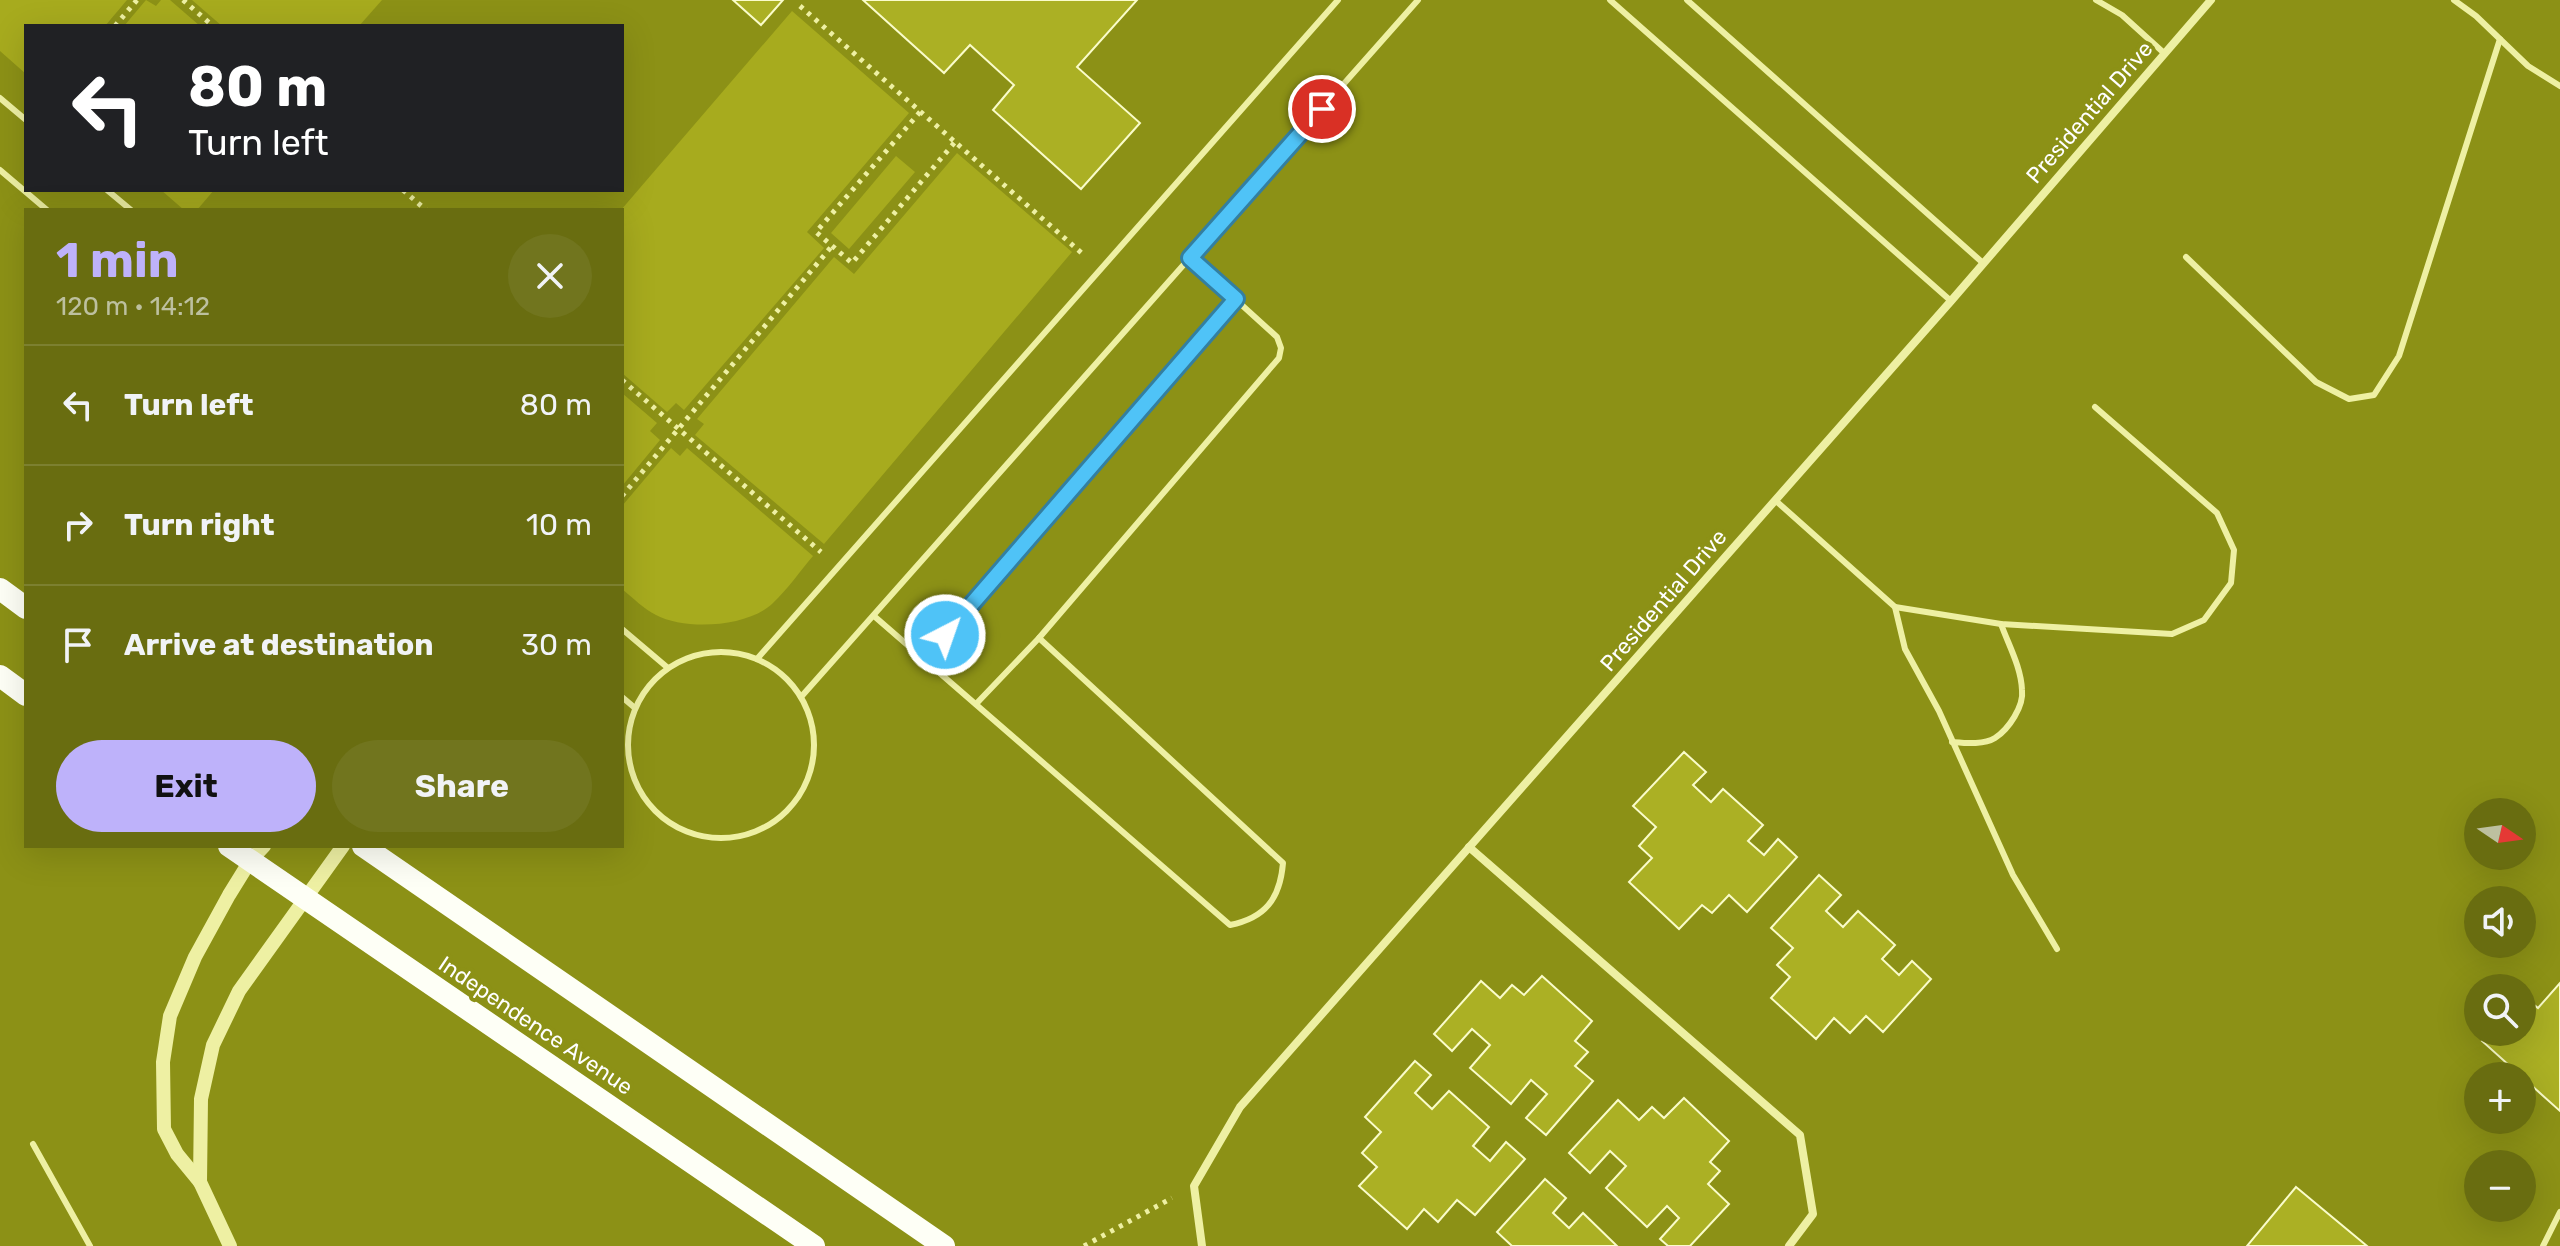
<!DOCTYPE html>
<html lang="en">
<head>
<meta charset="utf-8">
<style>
  :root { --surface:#696d10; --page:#71751e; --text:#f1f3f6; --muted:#bdc09f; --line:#7c8030; --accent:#beb2fa }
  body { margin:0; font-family:Rubik,sans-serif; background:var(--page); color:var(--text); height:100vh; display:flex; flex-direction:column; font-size:30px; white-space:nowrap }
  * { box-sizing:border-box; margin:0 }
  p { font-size:26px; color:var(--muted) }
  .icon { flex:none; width:44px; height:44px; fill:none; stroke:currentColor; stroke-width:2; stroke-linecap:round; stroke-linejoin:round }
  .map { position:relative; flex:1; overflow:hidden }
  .drawer { position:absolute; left:24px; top:208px; width:600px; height:640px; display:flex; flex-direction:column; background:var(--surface); border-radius:0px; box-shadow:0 8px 32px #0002 }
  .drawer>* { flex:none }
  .banner { position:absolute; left:24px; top:24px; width:600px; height:168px; border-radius:0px; box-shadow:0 8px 32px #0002; background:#202124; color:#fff; overflow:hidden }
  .needle { width:52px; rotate:103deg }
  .fabs { position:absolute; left:2464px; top:798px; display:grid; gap:16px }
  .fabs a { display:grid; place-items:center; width:72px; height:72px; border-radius:50%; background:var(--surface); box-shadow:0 8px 32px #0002; font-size:40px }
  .pin { position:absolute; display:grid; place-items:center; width:68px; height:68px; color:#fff; margin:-34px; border:4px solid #fff; border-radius:50%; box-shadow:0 2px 8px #0007 }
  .me { position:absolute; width:88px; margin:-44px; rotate:41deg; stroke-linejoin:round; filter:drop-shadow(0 0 6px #0008) }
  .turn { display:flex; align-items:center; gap:28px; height:168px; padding:0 32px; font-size:36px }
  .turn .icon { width:104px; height:104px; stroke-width:2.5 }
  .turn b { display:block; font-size:56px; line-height:68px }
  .round { display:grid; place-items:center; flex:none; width:84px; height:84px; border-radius:42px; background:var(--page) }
  .head { display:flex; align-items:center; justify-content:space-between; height:136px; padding:0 32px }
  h1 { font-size:48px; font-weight:700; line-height:60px; color:var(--accent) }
  .primary-button { display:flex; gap:16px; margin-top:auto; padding:16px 32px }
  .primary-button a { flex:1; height:92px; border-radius:48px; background:var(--accent); color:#111; font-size:32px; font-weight:700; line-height:92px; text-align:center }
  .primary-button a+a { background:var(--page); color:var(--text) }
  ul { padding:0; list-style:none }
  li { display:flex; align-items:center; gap:24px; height:120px; padding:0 32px; border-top:2px solid var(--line) }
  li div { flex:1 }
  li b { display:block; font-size:30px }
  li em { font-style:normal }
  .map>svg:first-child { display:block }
  .green { fill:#a7ab1e }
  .building { fill:#abb024; stroke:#fafcca; stroke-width:2 }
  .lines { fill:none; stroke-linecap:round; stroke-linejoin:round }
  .path { stroke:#eef0a3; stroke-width:5; stroke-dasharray:4 6; stroke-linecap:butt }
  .service { stroke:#eef0a3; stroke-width:6 }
  .minor { stroke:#eef0a3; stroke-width:8 }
  .tertiary { stroke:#eef0a3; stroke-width:14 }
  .trunk { stroke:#fefff6; stroke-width:22 }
  .route-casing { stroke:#337fa1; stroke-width:20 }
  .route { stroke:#4fc3f7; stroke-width:14 }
  .labels { text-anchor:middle; stroke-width:8; stroke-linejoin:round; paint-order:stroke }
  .street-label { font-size:22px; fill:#fff; stroke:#8c9116 }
</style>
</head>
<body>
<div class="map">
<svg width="2560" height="1246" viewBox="0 0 2560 1246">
  <rect width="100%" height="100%" fill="#8c9116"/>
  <g class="green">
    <polygon points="0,0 127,0 105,26 26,26 26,74 0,51"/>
    <polygon points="146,0 156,6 161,0 170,0 200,26 124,26"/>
    <polygon points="192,0 382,0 359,26 222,26"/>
    <polygon points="792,11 909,113 807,232 824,248 684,410 676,403 667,412 622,373 621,210"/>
    <polygon points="957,153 1072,252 824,544 695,435 704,424 697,419 834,257 854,274"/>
    <polygon points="896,156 915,172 849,249 831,233"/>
    <polygon points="161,190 214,190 197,210 184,210"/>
    <polygon points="622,393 657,423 650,431 660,440 622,486"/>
    <path d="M671,448L680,456L687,448L813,556C800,571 788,589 773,603C749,627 686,631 656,615C644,609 633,598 622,589V506Z"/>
  </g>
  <g class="building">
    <polygon points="733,0 783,0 761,25"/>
    <polygon points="863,0 1137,0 1077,67 1140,123 1081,189 993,110 1014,85 970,45 944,73"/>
    <polygon points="1684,752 1706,772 1693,785 1711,802 1723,789 1763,825 1748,841 1764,855 1778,839 1797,857 1747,912 1729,895 1712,913 1702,905 1679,929 1629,882 1652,858 1639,846 1656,827 1633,806"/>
    <polygon points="1819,875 1841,895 1826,911 1843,927 1858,911 1895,945 1882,959 1899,975 1912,961 1931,979 1883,1032 1866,1016 1850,1033 1834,1018 1816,1039 1771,998 1790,977 1777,965 1793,948 1771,928"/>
    <polygon points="1542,976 1592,1021 1575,1041 1588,1052 1575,1066 1593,1081 1546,1135 1526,1118 1547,1094 1531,1080 1511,1104 1470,1068 1490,1045 1472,1029 1452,1051 1434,1034 1481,981 1500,998 1512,985 1524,995"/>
    <polygon points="2560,983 2560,1111 2482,1041 2489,1032 2522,1032 2522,995 2538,1008"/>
    <polygon points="1415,1061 1431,1075 1415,1093 1432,1109 1449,1091 1489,1127 1473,1146 1490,1161 1506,1142 1525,1159 1475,1215 1457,1200 1438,1222 1424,1209 1407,1229 1359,1186 1377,1167 1362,1153 1381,1132 1365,1117"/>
    <polygon points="1684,1098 1729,1141 1710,1162 1720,1171 1708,1184 1729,1204 1690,1246 1668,1246 1660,1239 1679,1218 1667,1206 1647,1227 1606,1188 1626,1166 1610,1151 1590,1173 1569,1153 1618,1100 1639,1120 1652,1107 1664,1118"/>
    <polygon points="1545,1179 1566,1198 1553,1213 1569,1228 1583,1213 1617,1246 1512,1246 1497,1232"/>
    <polygon points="2296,1187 2367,1246 2247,1246"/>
  </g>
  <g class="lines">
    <g class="path">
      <polyline points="183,0 213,26"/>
      <polyline points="800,6 1085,256"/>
      <polyline points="115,26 137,0"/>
      <polyline points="920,112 816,232 852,263 955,142"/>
      <polyline points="403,190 426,210"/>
      <polyline points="622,380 821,552"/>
      <polyline points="622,496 832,246"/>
      <polyline points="1084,1246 1172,1198"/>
    </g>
    <g class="service">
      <polyline points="1610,0 1951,301"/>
      <polyline points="1687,0 1983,263"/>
      <polyline points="2096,0 2122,15 2164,53"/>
      <polyline points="2454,0 2476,16 2528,66 2560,86"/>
      <polyline points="0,98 26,120"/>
      <polyline points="0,170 47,210"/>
      <polyline points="107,190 131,210"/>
      <polyline points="2186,257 2316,382 2349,399 2374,395 2399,356 2500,39"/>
      <polyline points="1775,500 1895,607 1905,649 1939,711 2013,875 2057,949"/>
      <polyline points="1895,607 2001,624 2172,634 2204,620 2231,583 2234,550 2217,513 2095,407"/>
      <path d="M874,616L1230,925C1265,918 1280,899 1283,863L1039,638"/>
      <polyline points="622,629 668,668"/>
      <circle cx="721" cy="745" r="93"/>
      <polyline points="757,659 1338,0"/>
      <polyline points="924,659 1236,299"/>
      <polyline points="622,697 635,708"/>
      <polyline points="801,697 1418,0"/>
      <polyline points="976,704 1039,638 1279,358 1281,348 1277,337 1190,258"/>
      <path d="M1952,742C1965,743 1984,745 1995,738C2009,729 2024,706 2022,690C2021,667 2009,646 2001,624"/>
      <polyline points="33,1144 90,1246"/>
      <polyline points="2543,1246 2560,1212"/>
    </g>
    <g class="minor">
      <polyline points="1469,847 1800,1135 1813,1214 1789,1246"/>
      <polyline points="1202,1246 1194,1186 1240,1107 1951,301 2211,0"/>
    </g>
    <g class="tertiary">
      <polyline points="200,1182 201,1099 213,1045 239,991 343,846"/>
      <polyline points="230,1246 200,1182 177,1154 164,1129 163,1062 170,1016 195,957 229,895 250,861 264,846"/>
    </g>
    <g class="trunk">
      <polyline points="0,589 26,608"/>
      <polyline points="0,676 26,695"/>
      <polyline points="229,846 814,1246"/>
      <polyline points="363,846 944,1246"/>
    </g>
  </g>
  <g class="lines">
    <g class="route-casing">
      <polyline id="route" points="945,635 1236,299 1190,258 1322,109"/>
    </g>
    <use href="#route" class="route"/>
  </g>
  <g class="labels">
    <g class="street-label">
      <text transform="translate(2089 112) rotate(-49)" y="8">Presidential Drive</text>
      <text transform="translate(1663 600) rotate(-49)" y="8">Presidential Drive</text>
      <text transform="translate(536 1025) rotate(34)" y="8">Independence Avenue</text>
    </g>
  </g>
</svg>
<div class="fabs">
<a><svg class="needle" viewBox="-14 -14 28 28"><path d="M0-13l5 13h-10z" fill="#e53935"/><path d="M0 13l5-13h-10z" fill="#bdc09f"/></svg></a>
<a><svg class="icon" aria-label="sound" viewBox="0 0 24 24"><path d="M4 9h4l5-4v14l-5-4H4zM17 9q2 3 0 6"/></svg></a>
<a><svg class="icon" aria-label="search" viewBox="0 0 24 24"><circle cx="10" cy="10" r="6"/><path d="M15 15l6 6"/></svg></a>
<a>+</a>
<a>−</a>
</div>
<div class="pin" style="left:1322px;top:109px;background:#d93025"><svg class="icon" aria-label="arrive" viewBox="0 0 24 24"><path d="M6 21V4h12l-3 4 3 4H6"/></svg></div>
<svg class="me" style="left:945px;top:635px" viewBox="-20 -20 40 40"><circle r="17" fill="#4fc3f7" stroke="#fff" stroke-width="3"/><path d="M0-11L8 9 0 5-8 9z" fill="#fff"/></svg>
<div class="banner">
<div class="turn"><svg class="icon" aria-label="left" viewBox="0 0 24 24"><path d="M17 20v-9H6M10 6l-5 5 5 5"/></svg><div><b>80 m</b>Turn left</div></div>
</div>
<section class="drawer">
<div class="head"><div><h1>1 min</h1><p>120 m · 14:12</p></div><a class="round"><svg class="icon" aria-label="close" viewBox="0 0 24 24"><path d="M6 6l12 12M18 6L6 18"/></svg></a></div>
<ul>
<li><svg class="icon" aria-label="left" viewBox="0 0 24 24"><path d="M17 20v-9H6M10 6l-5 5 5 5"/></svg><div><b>Turn left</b></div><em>80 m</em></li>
<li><svg class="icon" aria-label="right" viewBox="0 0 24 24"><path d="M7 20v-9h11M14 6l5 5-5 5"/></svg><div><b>Turn right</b></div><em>10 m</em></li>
<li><svg class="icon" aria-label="arrive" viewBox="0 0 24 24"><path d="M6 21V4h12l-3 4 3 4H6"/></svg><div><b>Arrive at destination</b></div><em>30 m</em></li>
</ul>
<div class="primary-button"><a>Exit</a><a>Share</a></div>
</section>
</div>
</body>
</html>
